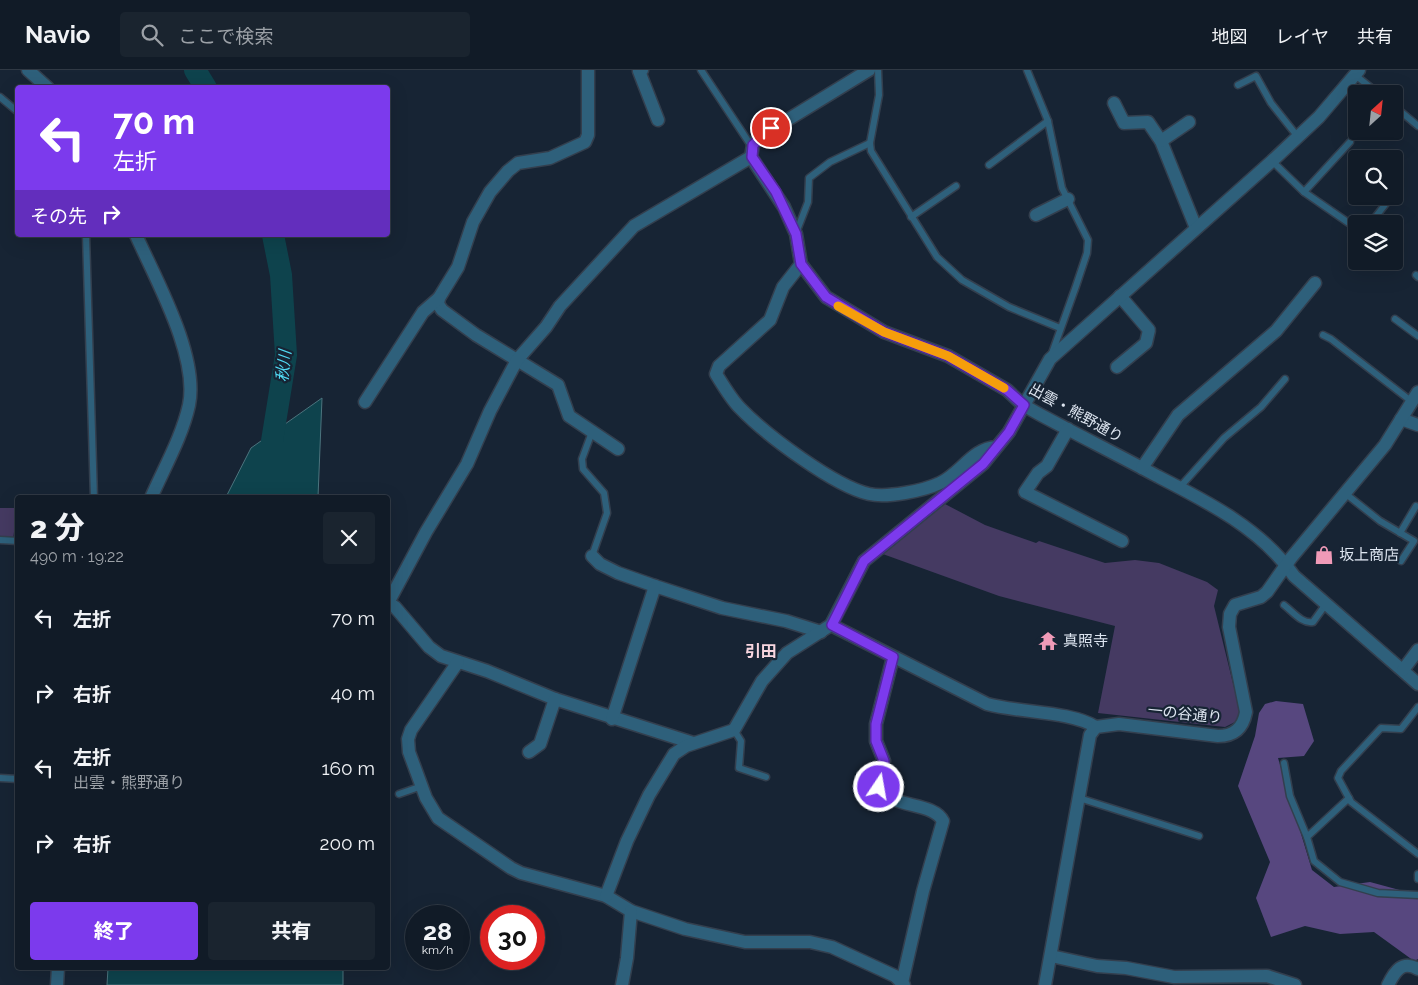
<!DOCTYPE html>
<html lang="ja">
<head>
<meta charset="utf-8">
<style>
  :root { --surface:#111b27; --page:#1a242f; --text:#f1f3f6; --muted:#9ca1a7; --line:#303944; --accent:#7c3aed }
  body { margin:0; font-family:Raleway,"Noto Sans JP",sans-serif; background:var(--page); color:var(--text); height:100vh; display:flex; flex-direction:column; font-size:19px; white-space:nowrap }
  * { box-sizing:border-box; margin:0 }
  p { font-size:16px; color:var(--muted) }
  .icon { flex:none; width:28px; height:28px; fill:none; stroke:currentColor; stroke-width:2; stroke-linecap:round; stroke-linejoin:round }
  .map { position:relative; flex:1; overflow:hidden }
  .drawer { position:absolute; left:15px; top:425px; width:375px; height:475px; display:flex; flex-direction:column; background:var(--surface); border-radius:5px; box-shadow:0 5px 20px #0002,0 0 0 1px var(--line) }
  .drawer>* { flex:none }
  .banner { position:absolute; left:15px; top:15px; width:375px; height:152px; border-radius:5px; box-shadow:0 5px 20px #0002,0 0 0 1px var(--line); background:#7c3aed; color:#fff; overflow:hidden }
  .needle { width:32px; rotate:27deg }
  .controls { position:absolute; left:1348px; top:15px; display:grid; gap:10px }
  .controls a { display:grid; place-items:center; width:55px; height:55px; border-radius:5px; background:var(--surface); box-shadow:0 5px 20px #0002,0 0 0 1px var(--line); font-size:25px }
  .speed { position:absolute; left:405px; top:835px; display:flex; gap:10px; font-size:25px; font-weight:700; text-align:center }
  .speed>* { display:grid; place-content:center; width:65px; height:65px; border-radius:50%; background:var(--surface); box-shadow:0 5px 20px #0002,0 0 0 1px var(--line); line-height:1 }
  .speed small { font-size:12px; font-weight:400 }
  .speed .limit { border:8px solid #d22; background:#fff; color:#111 }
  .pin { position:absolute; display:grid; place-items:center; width:42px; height:42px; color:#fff; margin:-21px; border:2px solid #fff; border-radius:50%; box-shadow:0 1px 5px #0007 }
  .me { position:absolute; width:55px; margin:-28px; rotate:12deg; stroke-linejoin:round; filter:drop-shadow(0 0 4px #0008) }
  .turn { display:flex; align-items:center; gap:18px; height:105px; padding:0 15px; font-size:22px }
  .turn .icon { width:65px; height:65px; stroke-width:2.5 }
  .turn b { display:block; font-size:35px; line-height:42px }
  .then { display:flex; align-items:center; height:48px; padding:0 15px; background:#0003; gap:10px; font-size:19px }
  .round { display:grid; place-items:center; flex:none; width:52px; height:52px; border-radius:5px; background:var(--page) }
  .overview { display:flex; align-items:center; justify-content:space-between; height:85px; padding:0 15px }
  h1 { font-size:30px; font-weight:800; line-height:38px }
  .primary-button { display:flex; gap:10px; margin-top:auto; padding:10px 15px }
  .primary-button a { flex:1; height:58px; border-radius:5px; background:var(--accent); color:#fff; font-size:20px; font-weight:800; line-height:58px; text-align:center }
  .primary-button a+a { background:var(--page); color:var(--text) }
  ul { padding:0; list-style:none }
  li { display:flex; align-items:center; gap:15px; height:75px; padding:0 15px }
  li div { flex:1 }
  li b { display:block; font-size:19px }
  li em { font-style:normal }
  header { display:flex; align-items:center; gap:30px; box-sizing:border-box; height:70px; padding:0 25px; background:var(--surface); border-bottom:1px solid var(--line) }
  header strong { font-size:24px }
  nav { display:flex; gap:28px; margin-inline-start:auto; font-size:18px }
  .search { width:350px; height:45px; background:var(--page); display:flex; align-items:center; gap:12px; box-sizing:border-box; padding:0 18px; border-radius:5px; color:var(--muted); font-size:19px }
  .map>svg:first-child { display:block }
  .green { fill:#453a62 }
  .forest { fill:#57477f }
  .water { fill:#0e434d; stroke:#4c747e }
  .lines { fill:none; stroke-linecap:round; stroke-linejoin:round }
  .river { stroke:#0e434d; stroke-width:22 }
  .service-casing { stroke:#333f4e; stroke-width:9 }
  .minor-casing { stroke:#333f4e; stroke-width:15 }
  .tertiary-casing { stroke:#333f4e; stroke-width:15 }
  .service { stroke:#2e607b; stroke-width:6 }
  .minor { stroke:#2e607b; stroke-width:12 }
  .tertiary { stroke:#2e607b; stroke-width:12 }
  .route-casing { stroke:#51269a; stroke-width:12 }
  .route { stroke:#7c3aed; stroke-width:9 }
  .slow { stroke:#f59e0b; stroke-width:9 }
  .labels { text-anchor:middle; stroke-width:4.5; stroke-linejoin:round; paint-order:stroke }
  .street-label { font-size:15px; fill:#dde5f0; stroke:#172434 }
  .poi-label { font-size:15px; fill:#dde5f0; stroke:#172434; text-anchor:start }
  .water-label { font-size:16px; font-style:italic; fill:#51dbf5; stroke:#172434 }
  .neighbourhood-label { font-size:16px; font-weight:bold; fill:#f7d5df; stroke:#172434 }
</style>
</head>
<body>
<header>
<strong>Navio</strong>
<div class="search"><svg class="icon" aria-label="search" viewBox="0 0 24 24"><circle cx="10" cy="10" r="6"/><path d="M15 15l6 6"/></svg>ここで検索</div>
<nav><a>地図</a><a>レイヤ</a><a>共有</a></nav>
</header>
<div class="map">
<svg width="1418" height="915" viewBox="0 0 1418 915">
  <rect width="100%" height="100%" fill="#172434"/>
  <g class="green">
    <polygon points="945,434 985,455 1036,473 1039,471 1105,493 1135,490 1159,493 1207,512 1218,520 1214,536 1240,642 1237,651 1225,657 1098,643 1115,556 999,526 880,483"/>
    <polygon points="0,438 17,438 13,470 0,470"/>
  </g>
  <polygon class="forest" points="1276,631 1303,634 1314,671 1304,686 1278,688 1312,800 1334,817 1370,812 1418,825 1418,889 1414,891 1374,862 1340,864 1305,856 1271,867 1256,828 1270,792 1238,716 1255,666 1259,643 1265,634"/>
  <g class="water">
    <polygon points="322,328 318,427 226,427 251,378"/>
    <polygon points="108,898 343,898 343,915 107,915"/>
  </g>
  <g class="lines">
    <g class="river">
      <polyline points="195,0 206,18"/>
      <polyline points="272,428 272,371 286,285 281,205 273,165"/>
    </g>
    <g class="service-casing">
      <g id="service">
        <polyline points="701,0 752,77"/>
        <polyline points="878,0 879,25 870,73 871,81 937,187 962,210 1009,237 1060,258"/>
        <polyline points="1027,0 1048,51 1062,118 1088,170 1087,183 1076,216 1051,286"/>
        <polyline points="1355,5 1379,24"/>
        <polyline points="1238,15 1256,6 1271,33 1298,67"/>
        <polyline points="0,27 18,42"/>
        <polyline points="1394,36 1418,56"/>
        <polyline points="1272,91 1304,122 1356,158"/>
        <polyline points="989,95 1048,51"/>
        <polyline points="1304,122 1350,72"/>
        <polyline points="911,147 956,116"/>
        <polyline points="1370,154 1391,127"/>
        <polyline points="796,163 808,132 809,108 830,92 870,73"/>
        <polyline points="86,165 94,428"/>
        <polyline points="1416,205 1418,207"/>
        <polyline points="1395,249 1418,266"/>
        <polyline points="1323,265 1331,269 1411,331"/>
        <polyline points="592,362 582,389 583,399 604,423 607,443 592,486"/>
        <polyline points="1180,417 1224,368 1261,337 1285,309"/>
        <polyline points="1346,424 1380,451 1414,471 1401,491"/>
        <polyline points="1400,463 1416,436"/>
        <polyline points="0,470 18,471"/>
        <path d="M1284,535C1293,542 1302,554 1313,552L1326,534"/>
        <polyline points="1418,637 1401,659 1381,658 1341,701 1338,708 1351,732 1418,784"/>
        <polyline points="734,660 741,671 739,698 766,707"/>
        <polyline points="1284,693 1290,726 1307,767 1349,728"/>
        <polyline points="0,708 18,709"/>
        <polyline points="399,724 422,716"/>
        <polyline points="1079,728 1199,766"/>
        <polyline points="1307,767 1314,791 1340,812 1378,823 1418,825"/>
        <polyline points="1418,804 1418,809"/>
      </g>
    </g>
    <g class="minor-casing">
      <g id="minor">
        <polyline points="588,0 588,65 585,72 550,88 518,93 508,101 490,122 473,152 458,197 439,228 438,234 442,240 476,265 558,315 569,346 618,379"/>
        <polyline points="642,0 639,1 658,50"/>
        <polyline points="1114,33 1124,53 1148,52 1161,71 1196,158"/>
        <polyline points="1161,71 1189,52"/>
        <path d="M751,87L784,137L796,164L801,194L826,227L884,262L948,286L1007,320L1023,335L1039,344C1078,365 1118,385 1157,406C1206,431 1262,459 1294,506L1418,614"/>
        <polyline points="751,87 753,75 758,68 869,0"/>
        <polyline points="1036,145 1068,129"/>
        <path d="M801,194L783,217L770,250L719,296L716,304C723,315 731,329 740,338C766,365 834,416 869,424C887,428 923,421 940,413C960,404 973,378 996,377"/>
        <polyline points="1117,297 1146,273 1149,260 1120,226"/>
        <polyline points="365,332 423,242 439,228"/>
        <polyline points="1401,349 1418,355"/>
        <polyline points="1068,359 1047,396 1038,403 1025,422 1122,471"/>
        <polyline points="1142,398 1178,345 1276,261 1315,213"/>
        <polyline points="592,486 600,494 618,503 655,516 722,538 786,551 821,562"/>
        <polyline points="388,533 426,462 467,394 490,341 517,290 546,257 560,236 634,156 751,87"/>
        <polyline points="388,533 395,537 429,577 441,586 487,601 555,629 693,673"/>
        <path d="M831,555L987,634C1020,643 1070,641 1096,657"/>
        <path d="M893,587L876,654V671L884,691L879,717C890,739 933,731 943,751L923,821L902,913"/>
        <polyline points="458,592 411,660 408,669 409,682 426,728 438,748 511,798 521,803 606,826 631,841 685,859 745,872 810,872 832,877 895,906 904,915"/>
        <polyline points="1403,600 1418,580"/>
        <polyline points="612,649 655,516"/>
        <polyline points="529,682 540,674 555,629"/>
        <polyline points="606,826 627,771 649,725 674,684 686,676 734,660 762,611 787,583 831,555 864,491 983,394 1009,362 1050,289 1272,91 1319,47 1359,0"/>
        <polyline points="1051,886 1097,896 1126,898 1174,907 1267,906 1295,915"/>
        <polyline points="622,915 627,888 631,841"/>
        <path d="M1045,915L1090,665L1096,657L1119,654L1218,666C1234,666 1243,658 1246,642L1229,557L1230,544L1235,535L1261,527L1267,522L1291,488L1385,375L1418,322"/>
        <path d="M1388,915C1395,901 1402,890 1418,899"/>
      </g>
    </g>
    <g class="tertiary-casing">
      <g id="tertiary">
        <polyline points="28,0 48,18"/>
        <path d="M136,165C156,210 199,286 189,335C182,367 164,398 151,428"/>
        <polyline points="57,915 58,898"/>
      </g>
    </g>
    <use href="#service" class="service"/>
    <use href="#minor" class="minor"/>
    <use href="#tertiary" class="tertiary"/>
  </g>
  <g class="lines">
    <g class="route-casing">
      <polyline id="route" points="771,58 753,75 752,87 776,122 796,164 801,194 826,227 884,262 948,286 1007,320 1024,335 1009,362 983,394 864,491 832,555 893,587 876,654 876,671 884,691 879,717"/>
    </g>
    <use href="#route" class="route"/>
    <polyline class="slow" points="838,236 884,262 948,286 1004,318"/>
  </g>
  <defs>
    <g id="shop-bare" transform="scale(1.5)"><path d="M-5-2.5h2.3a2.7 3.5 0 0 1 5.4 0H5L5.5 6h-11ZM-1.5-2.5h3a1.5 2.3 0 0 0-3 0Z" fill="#f09ab7" stroke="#172434" stroke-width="2.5" paint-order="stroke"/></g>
    <g id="temple-bare" transform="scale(1.5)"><path d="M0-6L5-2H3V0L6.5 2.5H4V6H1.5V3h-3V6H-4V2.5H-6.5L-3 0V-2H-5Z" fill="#f09ab7" stroke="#172434" stroke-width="2.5" paint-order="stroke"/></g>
  </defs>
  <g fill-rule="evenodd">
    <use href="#shop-bare" x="1324" y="485"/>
    <use href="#temple-bare" x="1048" y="571"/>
  </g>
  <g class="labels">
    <g class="street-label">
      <text transform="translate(1076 343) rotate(29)" y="5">出雲・熊野通り</text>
      <text transform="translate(1185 644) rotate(6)" y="5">一の谷通り</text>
    </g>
    <g class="poi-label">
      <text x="1339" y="490">坂上商店</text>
      <text x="1063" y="576">真照寺</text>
    </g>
    <g class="water-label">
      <text transform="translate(283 296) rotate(-84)" y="6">秋川</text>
    </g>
    <g class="neighbourhood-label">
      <text x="761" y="587">引田</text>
    </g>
  </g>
</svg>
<div class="controls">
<a><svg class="needle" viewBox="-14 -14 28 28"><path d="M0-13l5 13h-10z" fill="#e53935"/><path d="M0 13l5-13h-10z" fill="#9ca1a7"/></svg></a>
<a><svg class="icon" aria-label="search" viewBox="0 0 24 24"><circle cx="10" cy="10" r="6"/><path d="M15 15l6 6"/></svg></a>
<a><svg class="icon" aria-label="layers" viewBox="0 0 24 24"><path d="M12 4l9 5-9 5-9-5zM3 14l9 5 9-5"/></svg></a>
</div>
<div class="speed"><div>28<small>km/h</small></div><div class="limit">30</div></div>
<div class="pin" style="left:771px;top:58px;background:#d93025"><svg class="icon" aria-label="arrive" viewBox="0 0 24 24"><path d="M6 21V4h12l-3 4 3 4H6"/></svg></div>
<svg class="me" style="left:879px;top:717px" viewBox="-20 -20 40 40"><circle r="17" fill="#7c3aed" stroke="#fff" stroke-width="3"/><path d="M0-11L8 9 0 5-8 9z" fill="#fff"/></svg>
<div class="banner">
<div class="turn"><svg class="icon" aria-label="left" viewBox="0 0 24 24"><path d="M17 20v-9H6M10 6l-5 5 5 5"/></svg><div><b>70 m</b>左折</div></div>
<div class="then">その先<svg class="icon" aria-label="right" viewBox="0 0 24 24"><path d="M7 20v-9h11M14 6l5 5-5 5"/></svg></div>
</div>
<section class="drawer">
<div class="overview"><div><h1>2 分</h1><p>490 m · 19:22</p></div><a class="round"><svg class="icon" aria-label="close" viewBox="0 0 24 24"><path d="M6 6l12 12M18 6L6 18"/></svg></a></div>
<ul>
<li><svg class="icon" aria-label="left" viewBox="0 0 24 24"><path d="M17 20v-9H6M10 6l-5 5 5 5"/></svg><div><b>左折</b></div><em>70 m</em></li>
<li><svg class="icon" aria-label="right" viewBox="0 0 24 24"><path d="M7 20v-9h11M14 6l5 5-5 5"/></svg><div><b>右折</b></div><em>40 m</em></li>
<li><svg class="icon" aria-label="left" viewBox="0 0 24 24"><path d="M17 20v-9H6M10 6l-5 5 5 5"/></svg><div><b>左折</b><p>出雲・熊野通り</p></div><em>160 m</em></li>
<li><svg class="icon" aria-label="right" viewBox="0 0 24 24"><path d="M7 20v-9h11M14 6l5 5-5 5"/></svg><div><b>右折</b></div><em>200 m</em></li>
</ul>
<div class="primary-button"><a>終了</a><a>共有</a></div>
</section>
</div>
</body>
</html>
